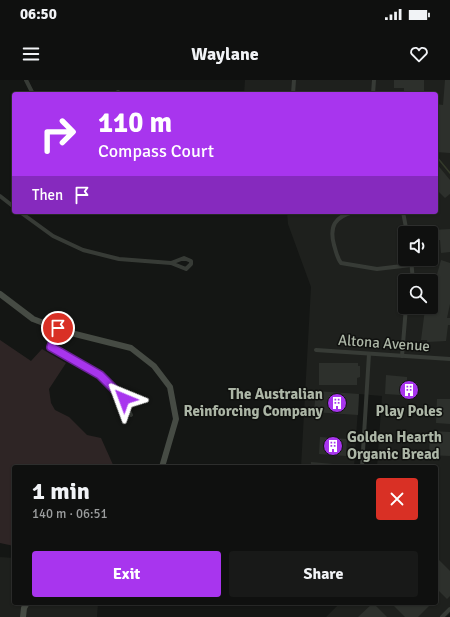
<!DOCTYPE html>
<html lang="en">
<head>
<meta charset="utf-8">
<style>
  :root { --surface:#0f100f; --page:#181918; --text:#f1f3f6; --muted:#9b9d9e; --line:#2f302f; --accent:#a835ee }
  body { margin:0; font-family:Signika,sans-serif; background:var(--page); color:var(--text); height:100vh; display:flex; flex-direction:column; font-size:15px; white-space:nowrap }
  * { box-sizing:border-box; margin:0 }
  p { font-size:13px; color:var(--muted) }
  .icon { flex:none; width:22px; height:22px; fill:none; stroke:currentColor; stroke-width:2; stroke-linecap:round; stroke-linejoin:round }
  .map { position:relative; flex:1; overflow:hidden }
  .drawer { position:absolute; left:12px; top:385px; width:426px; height:140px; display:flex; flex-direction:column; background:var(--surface); border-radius:4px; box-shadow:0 1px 3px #0004,0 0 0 1px var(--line) }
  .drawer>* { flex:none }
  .top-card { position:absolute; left:12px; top:12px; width:426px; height:122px; border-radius:4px; box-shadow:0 1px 3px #0004,0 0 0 1px var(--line); background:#a835ee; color:#fff; overflow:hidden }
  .controls { position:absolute; left:398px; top:146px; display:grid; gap:8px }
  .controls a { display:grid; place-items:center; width:40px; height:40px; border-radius:4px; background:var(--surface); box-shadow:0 1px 3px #0004,0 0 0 1px var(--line); font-size:20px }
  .pin { position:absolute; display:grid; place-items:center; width:34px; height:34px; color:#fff; margin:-17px; border:2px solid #fff; border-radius:50%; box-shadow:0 1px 4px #0007 }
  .me { position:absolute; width:44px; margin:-22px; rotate:316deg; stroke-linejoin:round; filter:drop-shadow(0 0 3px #0008) }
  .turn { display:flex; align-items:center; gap:14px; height:84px; padding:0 20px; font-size:18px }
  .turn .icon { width:52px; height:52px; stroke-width:2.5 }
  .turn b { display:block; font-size:28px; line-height:34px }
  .then { display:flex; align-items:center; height:38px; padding:0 20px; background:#0003; gap:8px; font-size:15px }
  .round { display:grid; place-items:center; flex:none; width:42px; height:42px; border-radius:4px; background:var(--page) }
  .summary { display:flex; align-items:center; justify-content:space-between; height:68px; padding:0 20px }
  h1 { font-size:24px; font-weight:700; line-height:30px }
  .primary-button { display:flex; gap:8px; margin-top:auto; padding:8px 20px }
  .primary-button a { flex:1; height:46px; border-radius:4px; background:var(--accent); color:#fff; font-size:16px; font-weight:700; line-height:46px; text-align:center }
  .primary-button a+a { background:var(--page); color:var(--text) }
  .status { display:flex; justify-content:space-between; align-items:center; height:28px; padding:0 20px; background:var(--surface); direction:ltr }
  .status svg { height:11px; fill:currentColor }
  header { display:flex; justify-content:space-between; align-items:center; height:52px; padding:0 20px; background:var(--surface); font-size:18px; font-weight:700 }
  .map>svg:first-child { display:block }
  .built { fill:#1e201d; fill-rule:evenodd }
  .green { fill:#2e2525 }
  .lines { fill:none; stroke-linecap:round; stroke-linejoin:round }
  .stream { stroke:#343a2b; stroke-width:1.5 }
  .building { fill:#2d302c }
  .street { stroke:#373b36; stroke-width:4 }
  .secondary { stroke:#464b44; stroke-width:6 }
  .route-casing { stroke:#6d229b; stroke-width:10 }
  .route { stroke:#a835ee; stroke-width:7 }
  .labels { text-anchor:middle; stroke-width:3; stroke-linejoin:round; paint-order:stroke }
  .street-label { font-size:15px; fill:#acb6a6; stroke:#10110f }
  .poi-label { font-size:15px; font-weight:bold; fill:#acb6a6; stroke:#10110f; text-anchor:end }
</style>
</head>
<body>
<div class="status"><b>06:50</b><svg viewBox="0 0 49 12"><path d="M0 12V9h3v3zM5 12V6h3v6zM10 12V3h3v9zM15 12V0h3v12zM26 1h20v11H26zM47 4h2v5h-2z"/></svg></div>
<header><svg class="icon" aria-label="menu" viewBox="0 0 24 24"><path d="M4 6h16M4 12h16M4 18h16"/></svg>Waylane<svg class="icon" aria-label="heart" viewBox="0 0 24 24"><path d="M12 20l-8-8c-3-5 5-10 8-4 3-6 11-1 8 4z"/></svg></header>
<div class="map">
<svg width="450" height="537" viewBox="0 0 450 537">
  <rect width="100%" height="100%" fill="#141614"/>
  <g class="built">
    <path d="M245,0H450V533L446,537H326L340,523H436V387H377L382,316L359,314L354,387H301L311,207L288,144L287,132H436V14H244ZM405,153H431V179H405ZM405,201H431V227H405Z"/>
    <polygon points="0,477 14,478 14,523 98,523 97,537 0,537"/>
  </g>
  <polygon class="green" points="0,260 31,281 42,269 66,283 49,309 51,323 55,330 69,337 87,355 101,358 114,387 14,387 14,466 0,463"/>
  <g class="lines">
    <polyline class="stream" points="436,76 450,93"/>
  </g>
  <g class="building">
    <polygon points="394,0 424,0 424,14 404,14 404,8 394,8"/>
    <polygon points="445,0 450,0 450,73 436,72 436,24 443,25"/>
    <polygon points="436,83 450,100 450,114 445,118 438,111 438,108 436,108"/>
    <polygon points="450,149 450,172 441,173 440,160 433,160 433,150"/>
    <polygon points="441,180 450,183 450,224 447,238 450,238 450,245 448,245 446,261 427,262 427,260 421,260 425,229 434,229 436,221 431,220 431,209 433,209"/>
    <polygon points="319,283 358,283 358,286 360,286 360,297 357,298 357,305 319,305"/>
    <polygon points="386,295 407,297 407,305 418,306 417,316 385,314"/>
    <polygon points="316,311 359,314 358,335 314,332"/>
    <polygon points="437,319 450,319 450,344 436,343"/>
    <polygon points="430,351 450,352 450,376 429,375"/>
    <polygon points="320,357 347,359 346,376 319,374"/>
    <polygon points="311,382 333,384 333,387 311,387"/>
    <polygon points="436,477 450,491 450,516 447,519 436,508"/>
    <polygon points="373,523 387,537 358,537"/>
    <polygon points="391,523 427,523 430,525 418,537 405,537"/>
  </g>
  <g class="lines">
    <g class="street">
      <polyline points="26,0 33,14"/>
      <polyline points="113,14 118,12 122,14"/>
      <polyline points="293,14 294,0"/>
      <polyline points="373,14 374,0"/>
      <polyline points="0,116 14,127"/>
      <polyline points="20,132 53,156 83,170 119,179 171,183 186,189 191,184 191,181 184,178 171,183"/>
      <path d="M353,132C335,137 329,146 334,165C336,171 337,178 341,183L377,189L411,185"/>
      <polyline points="403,132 407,153"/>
      <polyline points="411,179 413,201"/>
      <path d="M58,248L51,267C84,286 116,299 131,335"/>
      <polyline points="316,270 450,279"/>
      <polyline points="402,276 406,227"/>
      <polyline points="362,387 369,274"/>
      <polyline points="442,537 450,529"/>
    </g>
    <g class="secondary">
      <polyline points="0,214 33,239 67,252 131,268 154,286 170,307 176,339 162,387"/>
      <polyline points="23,537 24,528 27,523"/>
    </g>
  </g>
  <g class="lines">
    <g class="route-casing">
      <polyline id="route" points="58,248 51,267 100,295 124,319"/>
    </g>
    <use href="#route" class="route"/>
  </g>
  <defs>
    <g id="building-disc" transform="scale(1)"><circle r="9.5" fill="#a835ee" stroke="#10110f"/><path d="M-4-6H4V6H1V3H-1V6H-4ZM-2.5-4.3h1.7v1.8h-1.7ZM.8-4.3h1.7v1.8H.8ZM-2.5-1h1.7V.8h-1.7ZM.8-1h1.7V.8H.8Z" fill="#fff"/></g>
  </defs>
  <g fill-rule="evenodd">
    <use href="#building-disc" x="409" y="310"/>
    <use href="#building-disc" x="337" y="323"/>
    <use href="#building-disc" x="333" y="366"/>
  </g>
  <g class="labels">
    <g class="street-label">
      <text transform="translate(384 263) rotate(4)" y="5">Altona Avenue</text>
    </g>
    <g class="poi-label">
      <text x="323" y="319">The Australian<tspan x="323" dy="17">Reinforcing Company</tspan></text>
      <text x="409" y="336" text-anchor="middle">Play Poles</text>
      <text x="347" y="362" text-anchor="start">Golden Hearth<tspan x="347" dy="17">Organic Bread</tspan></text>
    </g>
  </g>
</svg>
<div class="controls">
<a><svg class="icon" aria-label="sound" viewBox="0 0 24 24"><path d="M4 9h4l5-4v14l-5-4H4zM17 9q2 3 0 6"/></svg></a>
<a><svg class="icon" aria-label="search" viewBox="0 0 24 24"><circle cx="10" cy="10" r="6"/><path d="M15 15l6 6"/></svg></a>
</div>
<div class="pin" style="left:58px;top:248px;background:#d93025"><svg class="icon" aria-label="arrive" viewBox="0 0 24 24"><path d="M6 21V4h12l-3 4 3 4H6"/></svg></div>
<svg class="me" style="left:124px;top:319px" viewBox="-20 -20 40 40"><path d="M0-17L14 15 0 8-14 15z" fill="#a835ee" stroke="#fff" stroke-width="4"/></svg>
<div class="top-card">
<div class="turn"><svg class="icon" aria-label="right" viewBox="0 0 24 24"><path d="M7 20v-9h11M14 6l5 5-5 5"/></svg><div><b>110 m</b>Compass Court</div></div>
<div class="then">Then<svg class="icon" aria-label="arrive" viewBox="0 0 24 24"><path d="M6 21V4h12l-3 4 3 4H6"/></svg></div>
</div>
<section class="drawer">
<div class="summary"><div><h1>1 min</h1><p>140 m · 06:51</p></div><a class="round" style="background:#d93025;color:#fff"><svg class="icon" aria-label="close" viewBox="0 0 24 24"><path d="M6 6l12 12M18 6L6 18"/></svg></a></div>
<div class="primary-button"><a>Exit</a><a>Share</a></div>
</section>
</div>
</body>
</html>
